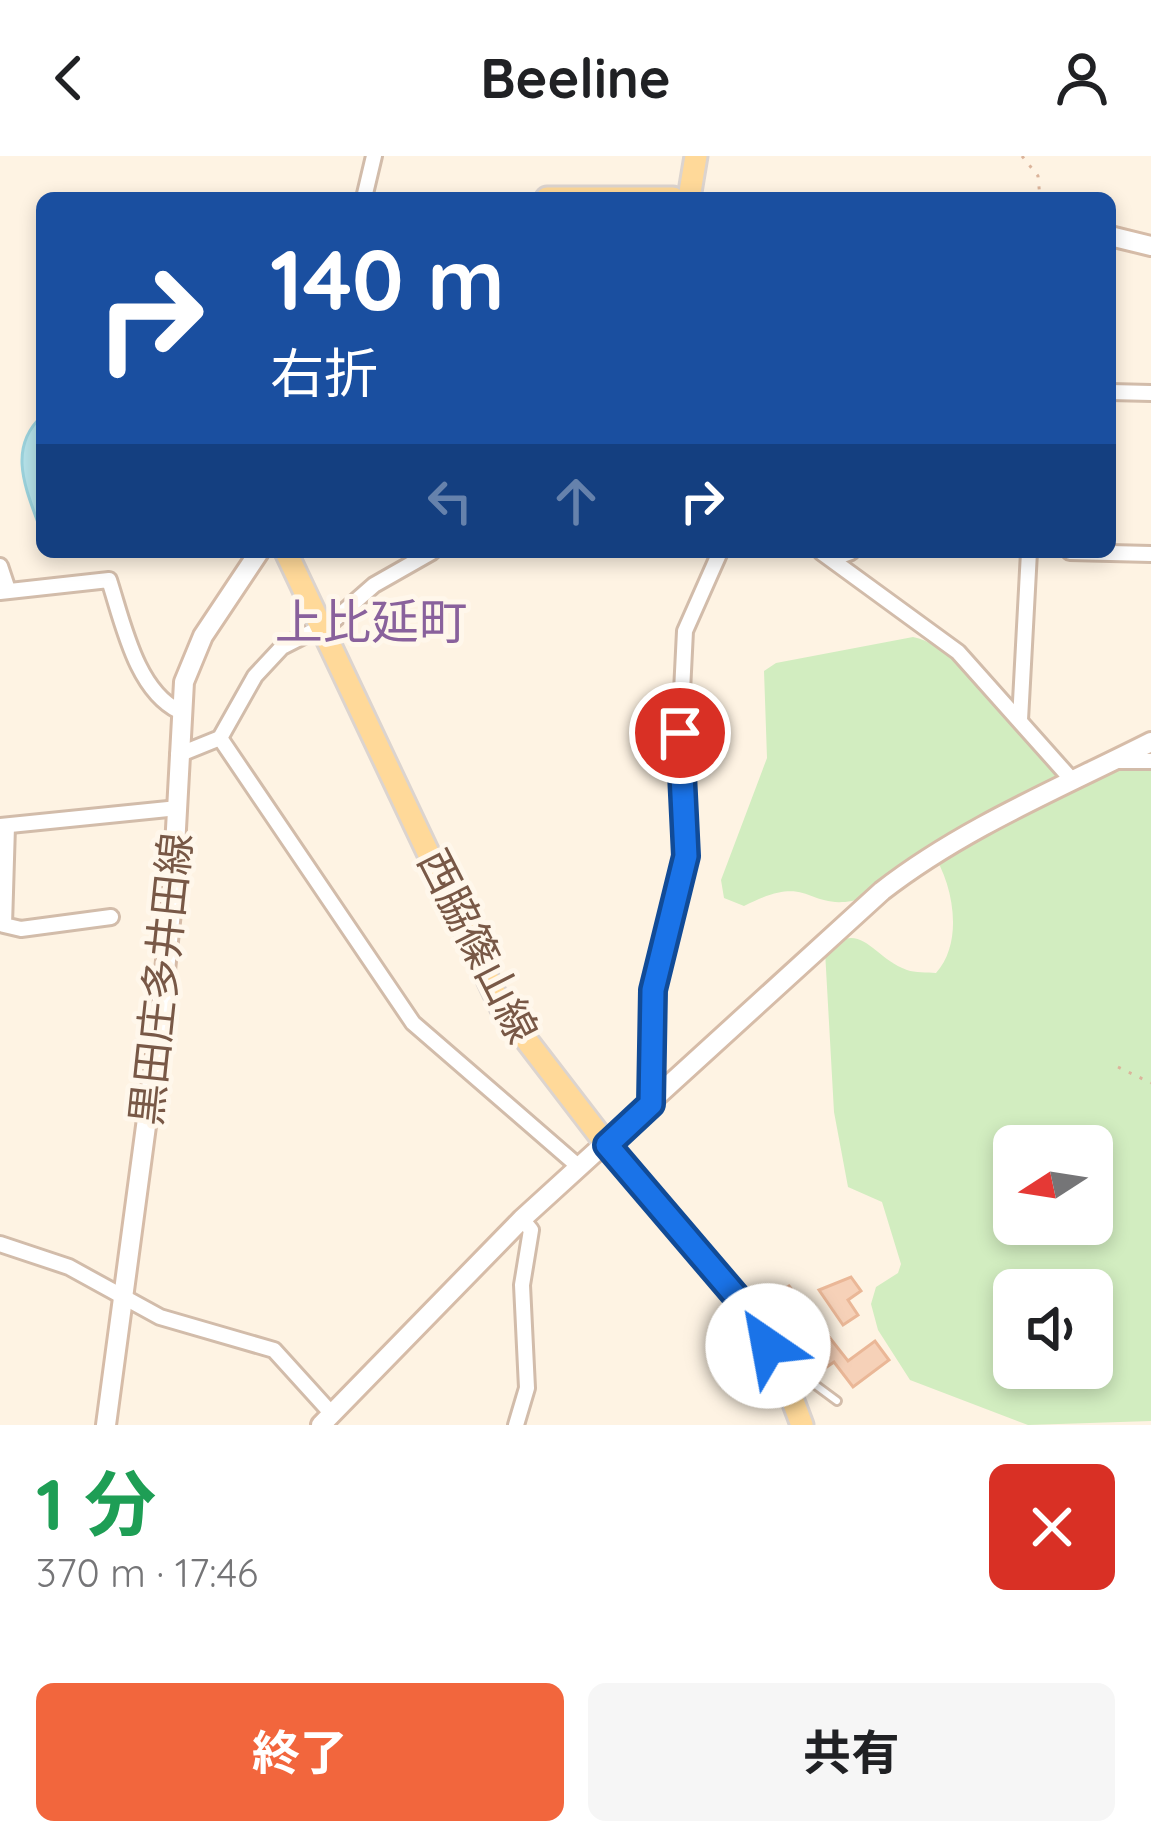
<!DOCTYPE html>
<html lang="ja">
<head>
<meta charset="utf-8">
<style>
  :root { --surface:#fff; --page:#f6f6f6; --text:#202124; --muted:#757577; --accent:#f2663d }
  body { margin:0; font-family:Quicksand,"Noto Sans JP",sans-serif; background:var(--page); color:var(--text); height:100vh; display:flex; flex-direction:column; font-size:45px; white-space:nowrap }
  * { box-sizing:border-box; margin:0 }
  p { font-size:39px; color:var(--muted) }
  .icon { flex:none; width:66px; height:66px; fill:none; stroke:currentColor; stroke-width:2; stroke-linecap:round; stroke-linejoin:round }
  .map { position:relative; height:1269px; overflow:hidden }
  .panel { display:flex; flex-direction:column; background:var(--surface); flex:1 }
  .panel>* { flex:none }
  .guide { position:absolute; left:36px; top:36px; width:1080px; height:366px; border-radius:18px; box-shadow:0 6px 18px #0003; background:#1a4fa0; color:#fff; overflow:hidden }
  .needle { width:78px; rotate:258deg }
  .fabs { position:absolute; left:993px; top:969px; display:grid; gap:24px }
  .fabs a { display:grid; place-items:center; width:120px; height:120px; border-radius:18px; background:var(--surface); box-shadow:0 6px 18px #0003; font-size:60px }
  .pin { position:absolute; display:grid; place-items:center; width:102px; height:102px; color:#fff; margin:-51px; border:6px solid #fff; border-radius:50%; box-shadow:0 3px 12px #0007 }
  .me { position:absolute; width:132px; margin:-66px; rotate:327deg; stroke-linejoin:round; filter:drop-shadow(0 0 9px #0008) }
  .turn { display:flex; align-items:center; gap:42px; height:252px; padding:0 36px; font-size:54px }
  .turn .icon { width:156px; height:156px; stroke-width:2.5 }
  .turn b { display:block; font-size:84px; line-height:102px }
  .lanes { display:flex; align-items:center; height:114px; padding:0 36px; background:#0003; justify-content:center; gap:60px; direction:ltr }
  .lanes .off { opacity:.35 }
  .round { display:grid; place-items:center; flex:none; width:126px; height:126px; border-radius:18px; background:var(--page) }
  .summary { display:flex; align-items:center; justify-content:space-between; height:204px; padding:0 36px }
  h1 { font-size:72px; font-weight:700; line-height:90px; color:#1e9e55 }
  .action { display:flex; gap:24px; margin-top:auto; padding:24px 36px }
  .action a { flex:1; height:138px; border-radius:18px; background:var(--accent); color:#fff; font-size:48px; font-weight:700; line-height:138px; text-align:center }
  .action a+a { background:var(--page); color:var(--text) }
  header { display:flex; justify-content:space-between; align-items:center; height:156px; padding:0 36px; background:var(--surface); font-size:54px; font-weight:700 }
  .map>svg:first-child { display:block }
  .green { fill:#d2edc0; fill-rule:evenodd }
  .water { fill:#b5e2e9; stroke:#9bd2dc; stroke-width:3 }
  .building { fill:#f6d1b8; stroke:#eab797; stroke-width:3 }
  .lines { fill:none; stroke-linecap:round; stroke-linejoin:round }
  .lane-casing { stroke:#d2bcaa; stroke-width:12 }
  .street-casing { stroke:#d2bcaa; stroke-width:20 }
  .secondary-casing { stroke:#d6bca8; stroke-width:24 }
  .primary-casing { stroke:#dcd4cf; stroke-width:27 }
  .path { stroke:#dbb49b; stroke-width:3; stroke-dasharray:3 9; stroke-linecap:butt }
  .lane { stroke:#fff; stroke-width:6 }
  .street { stroke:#fff; stroke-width:14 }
  .secondary { stroke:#fff; stroke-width:18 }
  .primary { stroke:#ffd999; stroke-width:21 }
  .route-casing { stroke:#114b97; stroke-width:30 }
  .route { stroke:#1a73e8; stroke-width:21 }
  .labels { text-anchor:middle; stroke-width:10; stroke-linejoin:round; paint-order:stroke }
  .street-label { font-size:42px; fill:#785846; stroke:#fff7eb }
  .quarter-label { font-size:48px; fill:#89619c; stroke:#fff7eb }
</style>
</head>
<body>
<header><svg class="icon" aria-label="back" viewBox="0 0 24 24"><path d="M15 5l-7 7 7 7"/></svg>Beeline<svg class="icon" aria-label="person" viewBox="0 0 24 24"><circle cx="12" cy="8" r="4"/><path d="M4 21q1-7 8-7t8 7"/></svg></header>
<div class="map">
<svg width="1151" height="1269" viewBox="0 0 1151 1269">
  <rect width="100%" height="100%" fill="#fef3e3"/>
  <path class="green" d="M913,481C962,490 1033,593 1067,633L1118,612L1151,610V1265L1028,1269L910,1224L878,1174L871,1148L876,1131L898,1117L901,1108L882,1046L848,1031L834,956L825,795C862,762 871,801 907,814C915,817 927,816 936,817C964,786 954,728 931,694C901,703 880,739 852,745C805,753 810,716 744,750L724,742L721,724L767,602L764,515L776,507ZM1014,990H1092V1068H1014ZM1014,1134H1092V1212H1014Z"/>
  <path class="water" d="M42,260V378C28,337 5,294 42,260Z"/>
  <g class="building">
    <polygon points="851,1121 861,1135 848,1144 858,1159 843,1169 819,1134"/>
    <polygon points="789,1130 848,1205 875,1185 889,1204 853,1231 834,1206 818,1217 764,1147"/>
  </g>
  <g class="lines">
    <g class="lane-casing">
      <polyline id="lane" points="787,1208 837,1245"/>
    </g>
    <g class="street-casing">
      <g id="street">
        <polyline points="364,42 374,0"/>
        <polyline points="1110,236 1151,237"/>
        <polyline points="821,396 958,496 1072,624"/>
        <polyline points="1070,396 1151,398"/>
        <polyline points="832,403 851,396"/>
        <polyline points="0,410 8,434"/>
        <path d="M0,436L109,424C123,467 136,534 179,555"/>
        <polyline points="1020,564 1029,396"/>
        <polyline points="220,582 413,867 578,1010"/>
        <polyline points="178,599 220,582 255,520 282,491 333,465 374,429 432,396"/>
        <polyline points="1118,605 1151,605"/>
        <polyline points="0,670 178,652"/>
        <polyline points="7,670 4,769 21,773 111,761"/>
        <polyline points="651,948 653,834 686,701 680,576 685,475 720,396"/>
        <polyline points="0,1088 69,1111 160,1161 274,1194 332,1258"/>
        <polyline points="516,1269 527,1232 522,1129 531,1074 522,1063"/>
      </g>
    </g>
    <g class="secondary-casing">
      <g id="secondary">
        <polyline points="1110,80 1151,90"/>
        <polyline points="106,1269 159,873 172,746 184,526 203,480 259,396"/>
        <path d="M321,1269L522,1063L882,735C963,672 1060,632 1151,586"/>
      </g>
    </g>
    <g class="primary-casing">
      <g id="primary">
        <polyline points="547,42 673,42"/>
        <polyline points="689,42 696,0"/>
        <polyline points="286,396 501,851 607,989 747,1153 784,1221 802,1269"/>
      </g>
    </g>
    <g class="path">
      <polyline points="1022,0 1038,20 1040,42"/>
      <polyline points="1118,911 1151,927"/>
    </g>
    <use href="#lane" class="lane"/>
    <use href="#street" class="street"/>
    <use href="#secondary" class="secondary"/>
    <use href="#primary" class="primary"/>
  </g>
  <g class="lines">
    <g class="route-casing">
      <polyline id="route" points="680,577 686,700 653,834 651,948 607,989 747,1153 768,1190"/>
    </g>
    <use href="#route" class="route"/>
  </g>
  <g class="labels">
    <g class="street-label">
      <text transform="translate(478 790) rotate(63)" y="15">西脇篠山線</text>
      <text transform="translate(161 823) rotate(-84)" y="15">黒田庄多井田線</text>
    </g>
    <g class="quarter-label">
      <text x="371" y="483">上比延町</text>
    </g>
  </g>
</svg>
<div class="fabs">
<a><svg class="needle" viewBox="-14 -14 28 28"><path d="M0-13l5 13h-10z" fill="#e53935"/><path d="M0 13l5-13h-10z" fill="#757577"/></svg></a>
<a><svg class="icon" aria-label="sound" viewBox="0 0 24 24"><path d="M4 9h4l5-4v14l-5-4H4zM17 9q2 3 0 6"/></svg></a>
</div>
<div class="pin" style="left:680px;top:577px;background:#d93025"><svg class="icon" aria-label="arrive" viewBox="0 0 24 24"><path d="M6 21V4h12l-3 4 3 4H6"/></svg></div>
<svg class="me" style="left:768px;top:1190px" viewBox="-20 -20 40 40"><circle r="19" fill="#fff"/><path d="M0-13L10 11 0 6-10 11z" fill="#1a73e8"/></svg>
<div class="guide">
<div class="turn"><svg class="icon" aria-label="right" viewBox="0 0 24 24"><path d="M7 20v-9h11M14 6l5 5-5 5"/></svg><div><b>140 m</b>右折</div></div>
<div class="lanes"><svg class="icon off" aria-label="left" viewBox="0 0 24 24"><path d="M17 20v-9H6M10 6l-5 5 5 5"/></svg><svg class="icon off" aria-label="ahead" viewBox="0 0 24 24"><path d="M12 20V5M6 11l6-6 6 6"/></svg><svg class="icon" aria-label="right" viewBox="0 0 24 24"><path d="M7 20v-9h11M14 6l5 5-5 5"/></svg></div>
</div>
</div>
<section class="panel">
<div class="summary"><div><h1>1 分</h1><p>370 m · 17:46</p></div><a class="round" style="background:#d93025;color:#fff"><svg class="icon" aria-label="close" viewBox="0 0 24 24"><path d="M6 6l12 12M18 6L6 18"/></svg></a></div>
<div class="action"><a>終了</a><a>共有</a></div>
</section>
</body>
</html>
